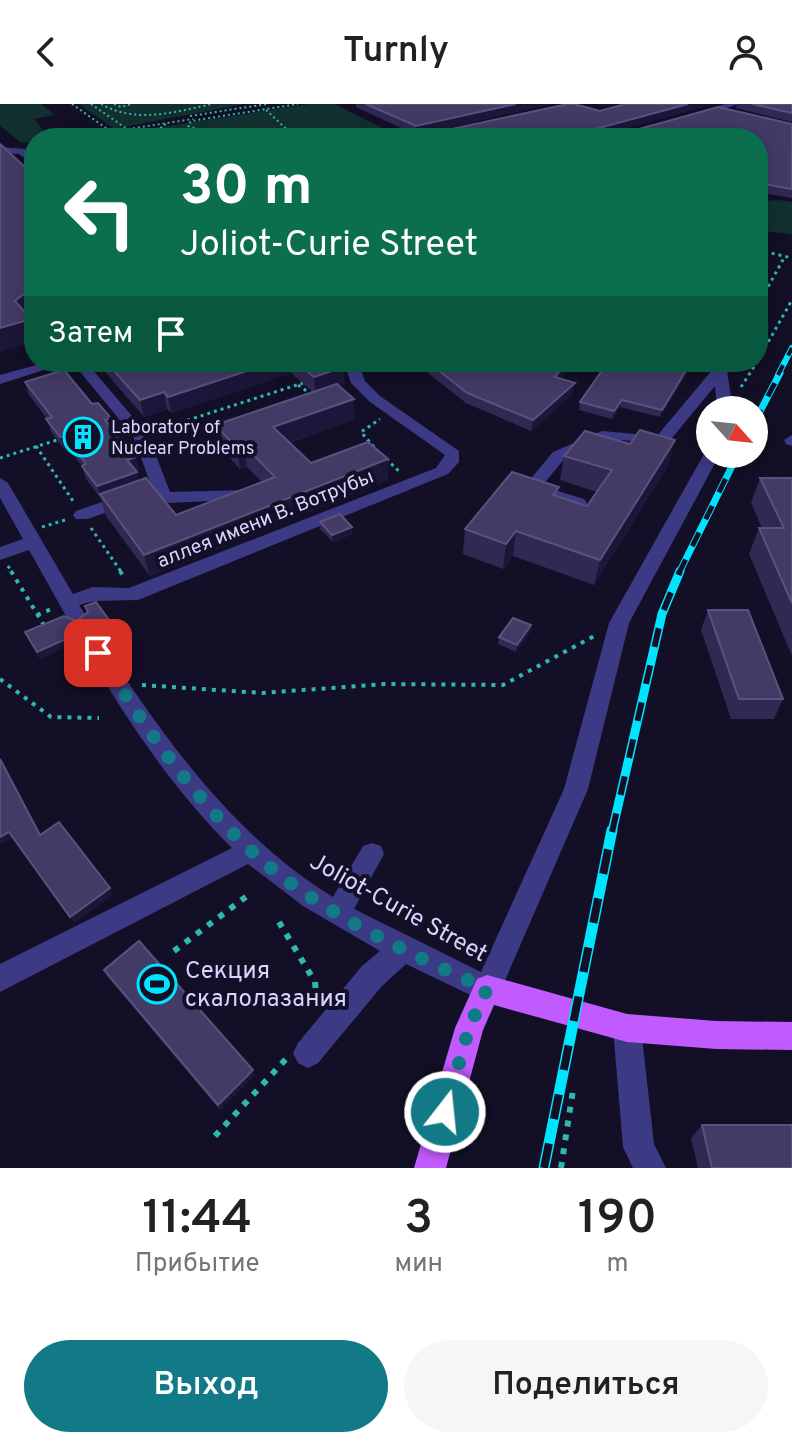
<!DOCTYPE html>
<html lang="ru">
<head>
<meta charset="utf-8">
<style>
  :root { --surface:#fff; --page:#f6f6f6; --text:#202124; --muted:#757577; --accent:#127987 }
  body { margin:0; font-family:Overpass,sans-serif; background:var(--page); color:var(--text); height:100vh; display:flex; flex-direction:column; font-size:30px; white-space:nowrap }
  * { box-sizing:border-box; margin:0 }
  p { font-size:26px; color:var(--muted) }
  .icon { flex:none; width:44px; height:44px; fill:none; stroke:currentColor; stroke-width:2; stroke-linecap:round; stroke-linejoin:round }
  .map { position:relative; height:1064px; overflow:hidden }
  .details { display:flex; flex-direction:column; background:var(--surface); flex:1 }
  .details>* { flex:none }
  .top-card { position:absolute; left:24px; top:24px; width:744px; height:244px; border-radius:32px; box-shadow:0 4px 20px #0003; background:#0b6e4f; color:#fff; overflow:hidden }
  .needle { width:52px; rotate:117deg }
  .fabs { position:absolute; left:696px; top:292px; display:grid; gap:16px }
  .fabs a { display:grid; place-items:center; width:72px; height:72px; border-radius:50%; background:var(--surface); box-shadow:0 4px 20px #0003; font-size:40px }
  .pin { position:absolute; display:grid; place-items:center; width:68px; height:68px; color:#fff; margin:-34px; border-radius:16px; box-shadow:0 4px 12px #0006 }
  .me { position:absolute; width:88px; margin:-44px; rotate:16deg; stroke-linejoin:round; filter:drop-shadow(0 0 6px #0008) }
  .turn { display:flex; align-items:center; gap:28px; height:168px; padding:0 24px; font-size:36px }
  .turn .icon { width:104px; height:104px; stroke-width:2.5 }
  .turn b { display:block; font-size:56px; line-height:68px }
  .then { display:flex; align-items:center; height:76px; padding:0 24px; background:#0003; gap:16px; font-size:30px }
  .eta { display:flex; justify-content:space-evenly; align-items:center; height:136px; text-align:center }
  .eta b { font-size:48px; font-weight:600; line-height:56px }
  .button { display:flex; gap:16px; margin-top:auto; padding:16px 24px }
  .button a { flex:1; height:92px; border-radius:48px; background:var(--accent); color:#fff; font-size:32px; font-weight:600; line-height:92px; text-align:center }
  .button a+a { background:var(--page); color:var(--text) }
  header { display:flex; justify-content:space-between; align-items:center; height:104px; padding:0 24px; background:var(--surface); font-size:36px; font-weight:600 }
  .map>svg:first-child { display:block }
  .green { fill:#12302f }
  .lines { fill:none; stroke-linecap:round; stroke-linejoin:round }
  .path-far3 { stroke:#2fb8b0; stroke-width:2; stroke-dasharray:2 3; stroke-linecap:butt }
  .path-far2 { stroke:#2fb8b0; stroke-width:3; stroke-dasharray:3 4; stroke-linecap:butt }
  .path-far1 { stroke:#2fb8b0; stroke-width:4; stroke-dasharray:4 6; stroke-linecap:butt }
  .path { stroke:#2fb8b0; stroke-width:6; stroke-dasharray:6 8; stroke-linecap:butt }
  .minor { fill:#3d3a85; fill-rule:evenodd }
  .major { fill:#c25bff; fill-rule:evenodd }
  .rail-far3-casing { stroke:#00e5ff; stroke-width:6 }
  .rail-far2-casing { stroke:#00e5ff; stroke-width:7 }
  .rail-far1-casing { stroke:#00e5ff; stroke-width:9 }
  .rail-casing { stroke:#00e5ff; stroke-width:11 }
  .rail-far3 { stroke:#130f26; stroke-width:4; stroke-dasharray:11; stroke-linecap:butt }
  .rail-far2 { stroke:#130f26; stroke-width:5; stroke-dasharray:15; stroke-linecap:butt }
  .rail-far1 { stroke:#130f26; stroke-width:6; stroke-dasharray:19; stroke-linecap:butt }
  .rail { stroke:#130f26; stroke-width:8; stroke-dasharray:25; stroke-linecap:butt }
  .wall { fill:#312854 }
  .shaded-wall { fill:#1d163a }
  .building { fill:#433a66; stroke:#5a527e; stroke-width:2 }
  .route { stroke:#127987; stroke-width:14; stroke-dasharray:0 25.2 }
  .labels { text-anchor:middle; stroke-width:8; stroke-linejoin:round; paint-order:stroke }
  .far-poi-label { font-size:18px; fill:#d9d4ff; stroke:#130f26; text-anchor:start }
  .street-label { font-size:20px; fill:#d9d4ff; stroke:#130f26 }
  .near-street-label { font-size:24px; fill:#d9d4ff; stroke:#130f26 }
  .near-poi-label { font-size:24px; fill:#d9d4ff; stroke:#130f26; text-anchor:start }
</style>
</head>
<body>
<header><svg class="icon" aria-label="back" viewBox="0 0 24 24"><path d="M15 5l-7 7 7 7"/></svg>Turnly<svg class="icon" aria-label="person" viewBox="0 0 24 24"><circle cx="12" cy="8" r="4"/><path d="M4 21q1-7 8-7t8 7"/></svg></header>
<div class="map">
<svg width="792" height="1064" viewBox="0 0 792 1064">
  <rect width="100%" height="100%" fill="#130f26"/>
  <g class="green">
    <polygon points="0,0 41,0 55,11 34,15 49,34 34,34 34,37 22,39 0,22"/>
    <polygon points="79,0 244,0 114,25"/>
    <polygon points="309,0 335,0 402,34 118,34 135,27"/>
    <polygon points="779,96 792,98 792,130 758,127 758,108 765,97"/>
  </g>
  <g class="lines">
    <g class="path-far3">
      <polyline points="72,0 120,34"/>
      <polyline points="91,0 140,34"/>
      <path d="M101,0C136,20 175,8 212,0"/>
      <polyline points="114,0 121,3 132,0"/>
      <polyline points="266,6 296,34"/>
      <polyline points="190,12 267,0"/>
      <polyline points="128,25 193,15"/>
      <polyline points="161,34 155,28 167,19"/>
      <polyline points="228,34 188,22 191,17 298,0"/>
    </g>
    <g class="path-far2">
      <polyline points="758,146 792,154"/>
      <polyline points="758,201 785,152"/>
      <polyline points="758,256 792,196"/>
      <polyline points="298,281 312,291"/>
      <polyline points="741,283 757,258"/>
      <polyline points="167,322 220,327"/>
      <polyline points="154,327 303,279"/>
      <polyline points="36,342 75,400"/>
      <polyline points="374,343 361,328 380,315"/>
      <polyline points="0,354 57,336"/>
      <polyline points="386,355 400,368"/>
      <polyline points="42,423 68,415"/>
      <polyline points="91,424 122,469"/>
      <polyline points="8,462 12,469"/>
    </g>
    <g class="path-far1">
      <polyline points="11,467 45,523"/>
      <polyline points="120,467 124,473"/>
      <polyline points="37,511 54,504"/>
      <polyline points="0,575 51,613 99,614"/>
      <polyline points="142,581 262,589 386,580 503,581 596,531"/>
    </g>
    <g class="path">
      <polyline points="279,818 315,878 317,899"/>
      <polyline points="174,847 247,792"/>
      <polyline points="215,1032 286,955"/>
      <polyline points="561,1064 573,986"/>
    </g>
    <g class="minor">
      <polygon points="725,0 739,0 694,14 690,11"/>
      <polygon points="652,20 655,25 623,34 608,34"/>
      <polygon points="0,43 25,45 34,53 34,61 19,50 0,49"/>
      <polygon points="47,258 69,258 0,280 0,271"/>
      <polygon points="72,258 86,258 148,331 170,388 248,386 254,387 256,391 254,395 169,399 154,391 88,415 76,415 73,411 76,407 151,381 133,332"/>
      <polygon points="344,258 358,258 365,277 380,292 459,347 459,358 448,370 138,496 94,497 79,501 87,514 77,521 70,519 29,446 0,456 0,443 23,435 0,394 0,374 8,379 73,490 93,483 129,484 436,364 445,351 370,298 351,279"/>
      <polygon points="713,258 731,260 727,266 733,306 717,306 715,282 667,340 610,335 565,354 542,382 584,395 587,399 584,403 572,403 525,388 523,384 553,348 602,327 657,332 713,265"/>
      <polygon points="792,331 792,342 786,340 784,336"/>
      <path d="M710,346V350H720L629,519L588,685L497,895L487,899L406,860L382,882L318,959L308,964L298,959L293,949L298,939L362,862L380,847L303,802L248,760L0,888V860L232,744C170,683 121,607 78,533L81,528H95C160,628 229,729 333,793L363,742L372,739L381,742L384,750L354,805L481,868L564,685L609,519L704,350Z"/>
      <polygon points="627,910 637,914 641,924 654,1040 666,1064 633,1064 623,1043 613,924 617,914"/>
    </g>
    <polygon class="major" points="487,871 627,910 716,917 792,918 792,946 716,945 627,938 494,901 483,926 446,1064 414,1064 455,924 477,875"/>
    <g class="rail-far3-casing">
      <polyline id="rail-far3" points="778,271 792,244"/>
    </g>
    <g class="rail-far2-casing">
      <g id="rail-far2">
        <polyline points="754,319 780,269"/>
        <polyline points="679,469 738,350"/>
      </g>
    </g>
    <g class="rail-far1-casing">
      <polyline id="rail-far1" points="612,728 662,510 680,467"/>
    </g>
    <g class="rail-casing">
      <polyline id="rail" points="544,1064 612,726"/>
    </g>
    <use href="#rail-far3" class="rail-far3"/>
    <use href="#rail-far2" class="rail-far2"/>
    <use href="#rail-far1" class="rail-far1"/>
    <use href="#rail" class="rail"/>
  </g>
  <g class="wall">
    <polygon points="356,0 550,0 416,31 356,3"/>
    <polygon points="737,0 792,0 792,18 736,4"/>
    <polygon points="792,20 792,94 758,88 758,34"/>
    <polygon points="103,258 338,258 345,280 339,282 355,315 290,339 311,359 388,355 388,376 150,472 106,412 101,395 86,375 82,362 69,345 65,346 51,328 47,315 29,291 25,278 114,327 136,353 139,366 136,367 139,376 176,411 262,378 247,363 240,365 219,342 215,321 313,288 291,269 171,309 167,305 144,313 106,269"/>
    <polygon points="414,258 574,258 560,275 573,290 531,327 466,299"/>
    <polygon points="694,258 660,313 620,303 612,315 579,306 580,298"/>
    <polygon points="564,352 669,360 594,481 513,452 503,465 463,450 465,425 557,393 587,402 597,388 560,376"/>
    <polygon points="760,374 792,374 792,552 749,450 759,424 762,424 751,399"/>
    <polygon points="320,418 353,430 333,438 320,425"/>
    <polygon points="708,506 783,595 774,615 731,615 701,526"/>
    <polygon points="88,508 111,523 99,528 95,525 81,525 75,531 77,538 40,555 25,528 76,517"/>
    <polygon points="531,521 530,528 516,548 498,540 499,533"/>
    <polygon points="104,866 255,971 220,1006 107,872"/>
    <polygon points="702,1021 792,1064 698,1064 691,1034"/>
  </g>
  <g class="shaded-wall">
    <polygon points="516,0 550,0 416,31 416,22"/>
    <polygon points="599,0 619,0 598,3"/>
    <polygon points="688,0 715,0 591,34 562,34"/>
    <polygon points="34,182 34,208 24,217 31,215 34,224 34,238 0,248 0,224 15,197"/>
    <polygon points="159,258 208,258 163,273 158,260"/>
    <polygon points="274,258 290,258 291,269 171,309 168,293"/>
    <polygon points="567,258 574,258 553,284 555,273"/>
    <polygon points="691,258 694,258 660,313 662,306"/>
    <polygon points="344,263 345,280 315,290 314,273"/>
    <polygon points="575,279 573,290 531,327 533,316"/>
    <polygon points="164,288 167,305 144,313 140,296"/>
    <polygon points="354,295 355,315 275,344 273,323"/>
    <polygon points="622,296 620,303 612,315 614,307"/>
    <polygon points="111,314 114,327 105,316"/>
    <polygon points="65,332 69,345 65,346 60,333"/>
    <polygon points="675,336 669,360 594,481 600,456"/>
    <polygon points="244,341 247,363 240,365 237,344"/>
    <polygon points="136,353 139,366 131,369 127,356"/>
    <polygon points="388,355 388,376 150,472 144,451"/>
    <polygon points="137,368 140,382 100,390 101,395 97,382"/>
    <polygon points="352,423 353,430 333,438 332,431"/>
    <polygon points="516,427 513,452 503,465 506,440"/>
    <polygon points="109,516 111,523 99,528 97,522"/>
    <polygon points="79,518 81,525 75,531 73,525"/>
    <polygon points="531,521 530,528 516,548 517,541"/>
    <polygon points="75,531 77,538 40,555 37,548"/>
    <polygon points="9,728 13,734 0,741 0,733"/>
    <polygon points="110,784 113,791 74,819 70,813"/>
    <polygon points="253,966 255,971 220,1006 218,1001"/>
  </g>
  <g class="building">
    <polygon points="366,0 516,0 416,22"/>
    <polygon points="568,0 574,0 600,7 625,0 688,0 562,34 556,33 551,34 400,34 433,29"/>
    <polygon points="752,0 792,0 792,9"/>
    <polygon points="718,3 792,20 792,85 758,79 758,34 621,34 629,28"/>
    <polygon points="84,27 92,34 50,33"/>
    <polygon points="0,40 26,64 34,62 34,182 15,197 31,215 0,224"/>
    <polygon points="106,258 159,258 158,260 166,266 194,258 274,258 168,293 164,288 140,296"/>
    <polygon points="296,258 338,258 344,263 314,273"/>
    <polygon points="428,258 567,258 555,273 575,279 533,316 467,289"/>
    <polygon points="608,258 691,258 662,306 622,296 614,307 580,298"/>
    <polygon points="64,266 92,300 98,299 111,314 105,316 136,353 127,356 137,368 97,382 82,362 86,360 65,332 60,333 46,315 52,313 25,278"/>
    <polygon points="337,280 354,295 273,323 311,359 368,338 388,355 144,451 100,390 146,374 176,411 275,373 244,341 237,344 215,321"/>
    <polygon points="640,326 675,336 600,456 516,427 506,440 465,425 512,368 559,383 553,391 587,402 612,366 564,352 585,327 630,340"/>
    <polygon points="760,374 792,374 792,499 759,424 784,424"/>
    <polygon points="340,410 352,423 332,431 320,418"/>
    <polygon points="96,498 109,516 97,522 93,518 79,518 73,525 75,531 37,548 25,528 64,512 76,517 88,508 85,502"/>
    <polygon points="708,506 748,506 783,595 739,595"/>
    <polygon points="513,514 531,521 517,541 499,533"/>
    <polygon points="0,655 40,731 59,718 110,784 70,813 9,728 0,733"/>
    <polygon points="139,837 253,966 218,1001 104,866"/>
    <polygon points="702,1021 792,1021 792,1064 712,1064"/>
  </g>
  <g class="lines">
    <path class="route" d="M98,549C150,631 210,720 289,778C349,822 420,854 487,885L469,924L445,1008"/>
  </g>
  <defs>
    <g id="building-ring" transform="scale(2)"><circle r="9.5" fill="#130f26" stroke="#00e5ff" stroke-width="1.5"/><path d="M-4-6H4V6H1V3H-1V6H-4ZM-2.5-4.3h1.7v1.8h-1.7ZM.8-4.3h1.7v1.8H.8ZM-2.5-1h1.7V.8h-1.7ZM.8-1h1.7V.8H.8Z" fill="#00e5ff"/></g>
    <g id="stadium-ring" transform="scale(2)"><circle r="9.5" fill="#130f26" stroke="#00e5ff" stroke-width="1.5"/><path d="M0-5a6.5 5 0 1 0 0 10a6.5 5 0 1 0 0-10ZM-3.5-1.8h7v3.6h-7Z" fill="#00e5ff"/></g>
  </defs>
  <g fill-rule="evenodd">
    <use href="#building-ring" x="83" y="333"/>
    <use href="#stadium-ring" x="157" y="880"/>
  </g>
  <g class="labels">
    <g class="far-poi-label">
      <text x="111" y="329">Laboratory of<tspan x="111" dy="21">Nuclear Problems</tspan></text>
    </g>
    <g class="street-label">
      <text transform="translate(265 414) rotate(-22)" y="7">аллея имени В. Вотрубы</text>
    </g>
    <g class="near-street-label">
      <text transform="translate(399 803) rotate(29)" y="8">Joliot-Curie Street</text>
    </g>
    <g class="near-poi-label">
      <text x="185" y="874">Секция<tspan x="185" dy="28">скалолазания</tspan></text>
    </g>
  </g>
</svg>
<div class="fabs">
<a><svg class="needle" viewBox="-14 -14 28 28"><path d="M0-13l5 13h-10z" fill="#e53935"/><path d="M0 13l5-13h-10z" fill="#757577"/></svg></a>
</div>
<div class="pin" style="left:98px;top:549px;background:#d93025"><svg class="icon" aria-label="arrive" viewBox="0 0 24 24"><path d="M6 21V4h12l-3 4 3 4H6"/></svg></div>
<svg class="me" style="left:445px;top:1008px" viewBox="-20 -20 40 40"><circle r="17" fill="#127987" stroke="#fff" stroke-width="3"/><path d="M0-11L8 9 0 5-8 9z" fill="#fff"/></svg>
<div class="top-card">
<div class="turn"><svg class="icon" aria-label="left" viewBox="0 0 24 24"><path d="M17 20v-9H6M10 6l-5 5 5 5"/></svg><div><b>30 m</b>Joliot-Curie Street</div></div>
<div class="then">Затем<svg class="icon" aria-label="arrive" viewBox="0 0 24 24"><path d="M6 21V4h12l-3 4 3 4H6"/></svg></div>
</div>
</div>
<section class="details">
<div class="eta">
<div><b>11:44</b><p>Прибытие</p></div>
<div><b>3</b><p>мин</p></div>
<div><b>190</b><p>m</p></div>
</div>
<div class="button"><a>Выход</a><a>Поделиться</a></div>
</section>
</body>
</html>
